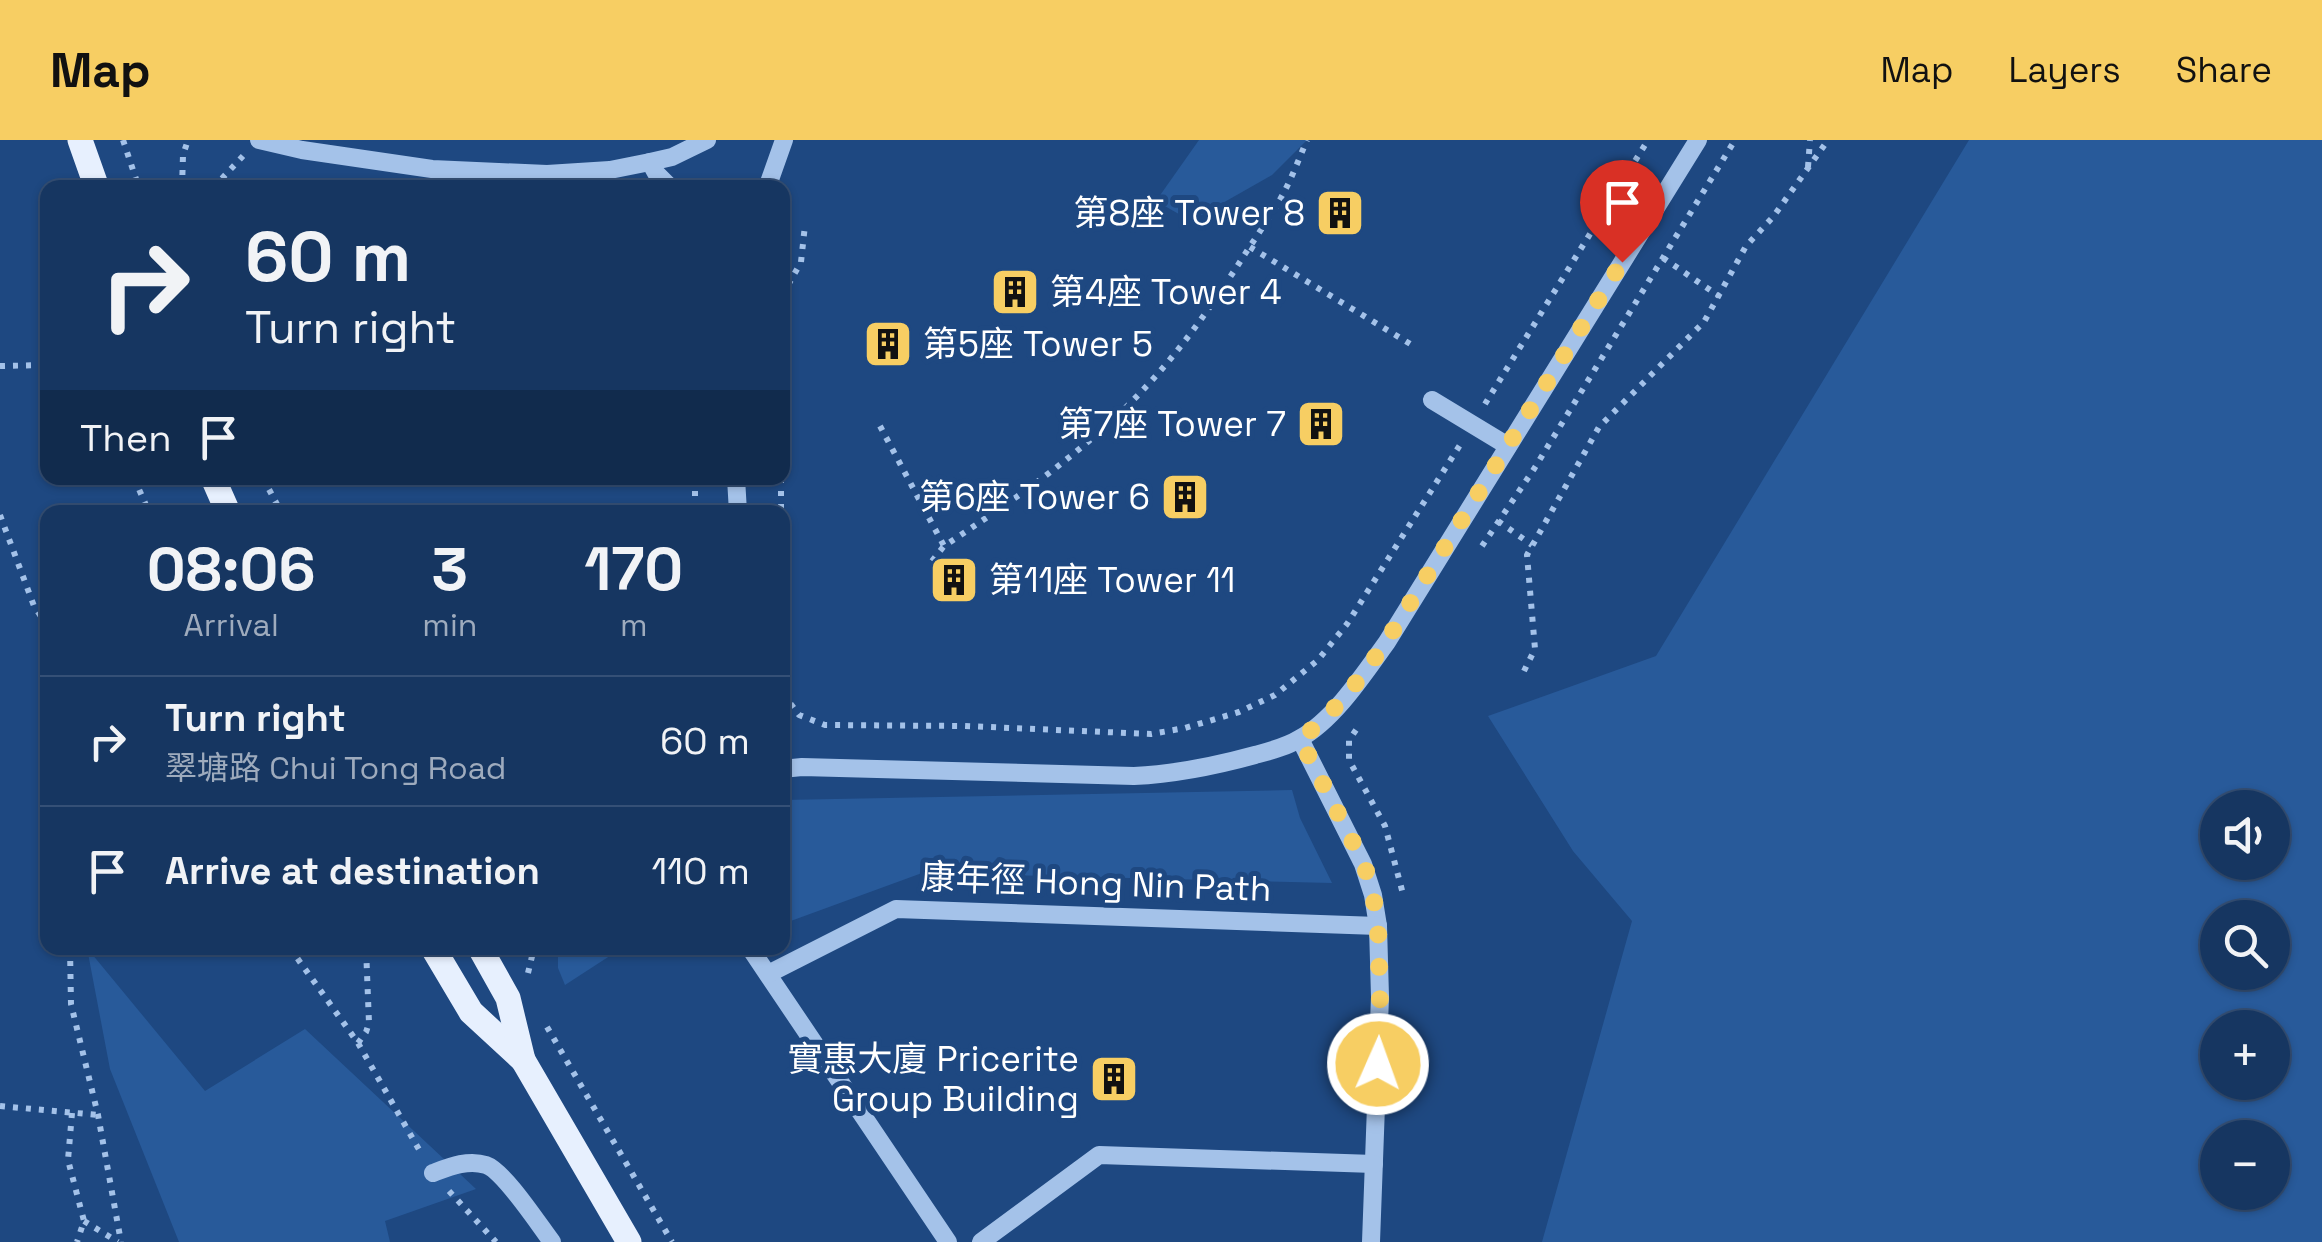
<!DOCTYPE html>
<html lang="en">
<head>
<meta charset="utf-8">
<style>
  :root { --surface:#163661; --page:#1f3e67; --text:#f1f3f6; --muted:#9eabbd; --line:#355076; --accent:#f7ce63 }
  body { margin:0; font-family:"Space Grotesk","Noto Sans TC",sans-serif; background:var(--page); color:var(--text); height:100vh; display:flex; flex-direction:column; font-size:38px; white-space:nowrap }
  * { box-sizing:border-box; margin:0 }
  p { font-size:32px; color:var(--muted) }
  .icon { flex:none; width:55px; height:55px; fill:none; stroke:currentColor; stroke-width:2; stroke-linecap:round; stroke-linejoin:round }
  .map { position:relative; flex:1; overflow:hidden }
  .side { position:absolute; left:40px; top:365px; width:750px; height:450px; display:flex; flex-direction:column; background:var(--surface); border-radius:20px; box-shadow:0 2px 8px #0004,0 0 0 2px var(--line) }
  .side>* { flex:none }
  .hud { position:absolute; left:40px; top:40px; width:750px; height:305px; border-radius:20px; box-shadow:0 2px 8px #0004,0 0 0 2px var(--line); background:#163661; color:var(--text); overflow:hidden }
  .controls { position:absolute; left:2200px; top:650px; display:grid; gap:20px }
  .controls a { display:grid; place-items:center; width:90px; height:90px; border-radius:50%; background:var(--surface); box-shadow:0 2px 8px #0004,0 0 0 2px var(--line); font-size:50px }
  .pin { position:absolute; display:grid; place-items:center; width:85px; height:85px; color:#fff; margin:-102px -42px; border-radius:50% 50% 50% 0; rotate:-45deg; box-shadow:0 0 10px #0007 }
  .pin .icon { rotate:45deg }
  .me { position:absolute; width:110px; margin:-55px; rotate:2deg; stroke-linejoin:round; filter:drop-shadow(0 0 8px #0008) }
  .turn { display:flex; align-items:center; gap:35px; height:210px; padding:0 40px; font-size:45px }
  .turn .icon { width:130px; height:130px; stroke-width:2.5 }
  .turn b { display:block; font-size:70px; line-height:85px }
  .then { display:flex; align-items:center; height:95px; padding:0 40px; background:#0003; gap:20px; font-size:38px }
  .eta { display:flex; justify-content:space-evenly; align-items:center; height:170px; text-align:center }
  .eta b { font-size:60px; font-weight:700; line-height:70px }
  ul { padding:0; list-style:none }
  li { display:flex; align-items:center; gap:30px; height:130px; padding:0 40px; border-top:2px solid var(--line) }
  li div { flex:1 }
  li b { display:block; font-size:38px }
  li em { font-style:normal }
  header { display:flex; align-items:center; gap:60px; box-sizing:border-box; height:140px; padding:0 50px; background:var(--accent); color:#111 }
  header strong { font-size:48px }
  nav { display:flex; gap:55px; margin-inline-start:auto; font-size:35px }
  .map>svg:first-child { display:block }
  .green { fill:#285a9a; fill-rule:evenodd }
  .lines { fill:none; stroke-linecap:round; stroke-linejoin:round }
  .path { stroke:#a4c2e9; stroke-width:6; stroke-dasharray:5 8; stroke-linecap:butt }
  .minor { stroke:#a4c2e9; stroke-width:18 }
  .major { stroke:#e7f0fe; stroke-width:25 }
  .route { stroke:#f7ce63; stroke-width:18; stroke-dasharray:0 32.4 }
  .labels { text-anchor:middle; stroke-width:10; stroke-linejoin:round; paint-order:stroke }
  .poi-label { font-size:35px; fill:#fff; stroke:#1e4881; text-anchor:end }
  .street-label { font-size:35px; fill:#fff; stroke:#1e4881 }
</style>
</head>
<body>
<header>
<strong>Map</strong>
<nav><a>Map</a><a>Layers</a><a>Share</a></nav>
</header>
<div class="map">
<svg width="2322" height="1102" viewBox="0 0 2322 1102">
  <rect width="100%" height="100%" fill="#1e4881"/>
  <g class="green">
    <polygon points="1199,0 1307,0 1272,35 1191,81 1156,61"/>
    <path d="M1969,0H2322V1102H1542L1632,781L1573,711L1488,576L1656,516ZM2218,668H2272V722H2218ZM2218,778H2272V832H2218ZM2218,888H2272V942H2218ZM2218,998H2272V1052H2218Z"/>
    <polygon points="1292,650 1300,678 1332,743 922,733 788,782 783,776 783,660"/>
    <polygon points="87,808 205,951 305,889 476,1049 385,1081 390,1102 179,1102 110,929"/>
    <polygon points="558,808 622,808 565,845 558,828"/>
  </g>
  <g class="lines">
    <g class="path">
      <polyline points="123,0 139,48"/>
      <polyline points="1808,27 1810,0"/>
      <polyline points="182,48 183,15 188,0"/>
      <polyline points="213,48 243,16"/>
      <polyline points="1250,107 1412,205"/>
      <polyline points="1663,118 1719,156"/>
      <polyline points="782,156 801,122 805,85"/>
      <polyline points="0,226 48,225"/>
      <polyline points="1485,264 1648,0"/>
      <path d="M880,286L944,406C1019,357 1094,305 1154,238C1188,200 1217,158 1245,114C1256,97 1268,80 1278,63C1290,43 1298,21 1307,0"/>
      <polyline points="134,338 149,372"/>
      <polyline points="263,338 281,372"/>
      <polyline points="695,338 695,372"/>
      <polyline points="781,338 781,372"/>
      <polyline points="0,375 34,466 48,487"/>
      <polyline points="1498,381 1532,405"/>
      <polyline points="1482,406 1534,329 1735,0"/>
      <polyline points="932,421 944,406"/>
      <polyline points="782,514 784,555 799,575 825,585 965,586 1151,594 1185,588 1239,572 1275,555 1318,520 1347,484 1460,305"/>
      <polyline points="1524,531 1535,509 1527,415 1599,287 1704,182 1746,106 1773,77 1828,0"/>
      <polyline points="1356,590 1349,600 1349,620 1385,686 1403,754"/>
      <polyline points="70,808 71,864 98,975 121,1102"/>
      <polyline points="290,808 358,903 421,1013"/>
      <polyline points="528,833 534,808"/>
      <polyline points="547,887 672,1102"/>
      <polyline points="358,903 366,892 369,883 366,808"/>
      <polyline points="0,966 98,975"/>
      <polyline points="72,973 68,1020 84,1081 77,1102"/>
      <polyline points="449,1051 496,1102"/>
      <polyline points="84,1081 118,1102"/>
    </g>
    <g class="minor">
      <polyline points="259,0 302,10 432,29 547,34 610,30 650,22 672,17 707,0"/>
      <polyline points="650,22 656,33 671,48"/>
      <polyline points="767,48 784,0"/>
      <polyline points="1432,260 1508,306"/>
      <polyline points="736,338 738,372"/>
      <polyline points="1300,599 1363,724 1373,755 1378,786 1380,857 1371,1102"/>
      <path d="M782,629L802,627L1134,636C1176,634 1215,626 1255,615C1270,611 1286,607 1299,599C1334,580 1364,534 1387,502L1698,0"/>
      <polyline points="750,808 948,1102"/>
      <polyline points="768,834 896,769 1378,786"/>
      <path d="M433,1033C449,1027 468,1019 486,1025C504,1031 539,1085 552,1102"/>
      <polyline points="981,1102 1099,1015 1374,1024"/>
    </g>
    <g class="major">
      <polyline points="80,0 97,48"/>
      <polyline points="213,338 228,372"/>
      <polyline points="433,808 471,872 523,920"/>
      <polyline points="480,808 508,858 523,920 629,1102"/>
    </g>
  </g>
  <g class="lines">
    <path class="route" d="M1378,924L1380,857L1378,786L1373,755L1364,724L1300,599C1335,573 1361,538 1386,502L1622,122"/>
  </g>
  <defs>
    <g id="building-square" transform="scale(2.5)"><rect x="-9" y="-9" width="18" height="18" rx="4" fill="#f7ce63" stroke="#1e4881"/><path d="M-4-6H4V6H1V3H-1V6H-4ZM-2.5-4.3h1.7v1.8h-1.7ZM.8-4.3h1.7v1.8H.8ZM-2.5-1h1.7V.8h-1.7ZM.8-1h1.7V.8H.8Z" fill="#111"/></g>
  </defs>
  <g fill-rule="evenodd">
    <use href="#building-square" x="1340" y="73"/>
    <use href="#building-square" x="1015" y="152"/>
    <use href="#building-square" x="888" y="204"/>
    <use href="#building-square" x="1321" y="284"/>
    <use href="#building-square" x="1185" y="357"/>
    <use href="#building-square" x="954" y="440"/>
    <use href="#building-square" x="1114" y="939"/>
  </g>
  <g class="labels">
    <g class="poi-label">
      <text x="1305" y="85">第8座 Tower 8</text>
      <text x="1050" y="164" text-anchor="start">第4座 Tower 4</text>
      <text x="923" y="216" text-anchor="start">第5座 Tower 5</text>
      <text x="1286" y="296">第7座 Tower 7</text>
      <text x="1150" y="369">第6座 Tower 6</text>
      <text x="989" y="452" text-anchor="start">第11座 Tower 11</text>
      <text x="1079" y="931">實惠大廈 Pricerite<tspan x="1079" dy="40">Group Building</tspan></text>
    </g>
    <g class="street-label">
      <text transform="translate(1096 743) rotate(2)" y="12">康年徑 Hong Nin Path</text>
    </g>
  </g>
</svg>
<div class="controls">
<a><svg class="icon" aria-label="sound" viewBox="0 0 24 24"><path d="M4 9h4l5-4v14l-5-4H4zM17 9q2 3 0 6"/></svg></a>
<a><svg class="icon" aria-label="search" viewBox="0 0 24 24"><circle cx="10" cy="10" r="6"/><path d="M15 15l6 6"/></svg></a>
<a>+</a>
<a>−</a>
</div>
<div class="pin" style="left:1622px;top:122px;background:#d93025"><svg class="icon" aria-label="arrive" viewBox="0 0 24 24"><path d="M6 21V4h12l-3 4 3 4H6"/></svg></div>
<svg class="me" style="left:1378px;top:924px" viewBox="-20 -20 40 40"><circle r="17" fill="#f7ce63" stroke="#fff" stroke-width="3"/><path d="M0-11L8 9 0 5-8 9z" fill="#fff"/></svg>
<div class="hud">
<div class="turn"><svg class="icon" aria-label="right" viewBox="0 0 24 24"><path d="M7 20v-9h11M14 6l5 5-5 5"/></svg><div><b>60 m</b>Turn right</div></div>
<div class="then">Then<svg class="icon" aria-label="arrive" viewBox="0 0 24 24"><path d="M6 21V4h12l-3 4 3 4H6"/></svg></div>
</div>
<section class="side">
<div class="eta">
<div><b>08:06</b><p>Arrival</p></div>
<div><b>3</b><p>min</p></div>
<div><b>170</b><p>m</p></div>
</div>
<ul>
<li><svg class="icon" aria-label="right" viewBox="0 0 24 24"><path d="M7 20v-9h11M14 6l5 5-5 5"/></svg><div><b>Turn right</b><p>翠塘路 Chui Tong Road</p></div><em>60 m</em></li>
<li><svg class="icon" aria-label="arrive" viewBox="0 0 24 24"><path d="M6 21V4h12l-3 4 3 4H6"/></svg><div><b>Arrive at destination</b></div><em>110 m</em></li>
</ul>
</section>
</div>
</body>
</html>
